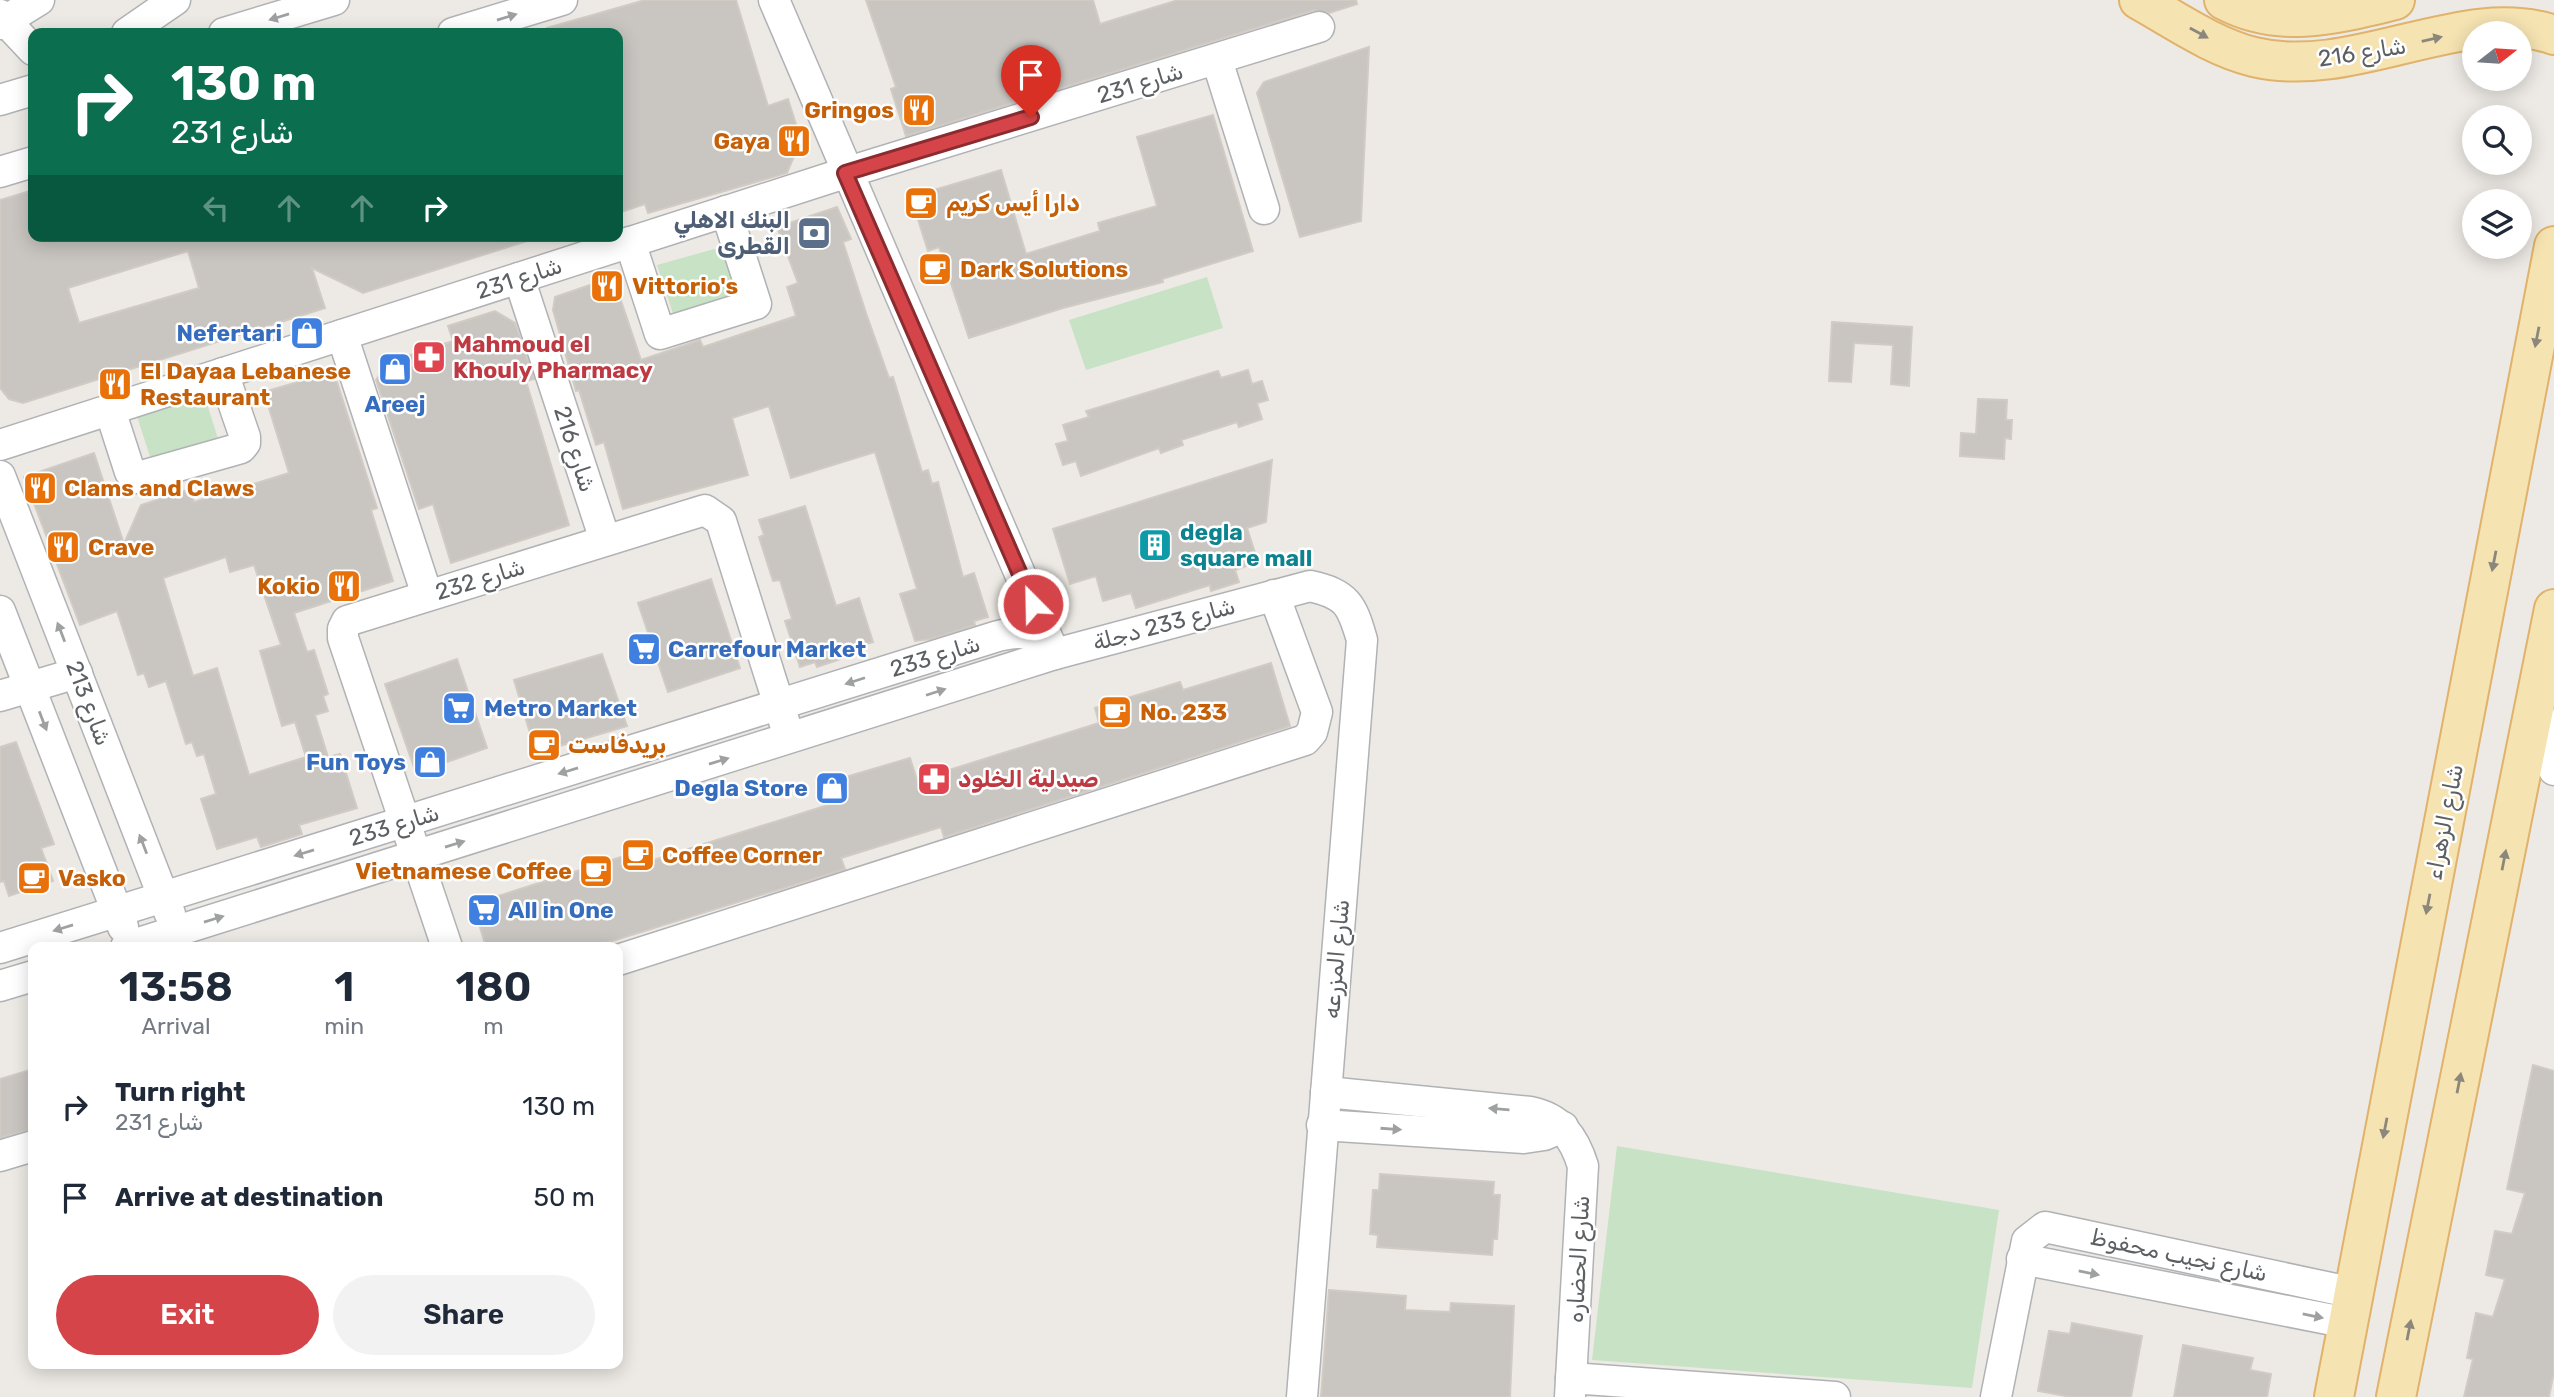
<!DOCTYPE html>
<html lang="en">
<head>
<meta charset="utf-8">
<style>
  :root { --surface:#fff; --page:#f2f2f3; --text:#1f2937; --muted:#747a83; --accent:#d44449 }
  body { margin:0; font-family:Rubik,"Noto Naskh Arabic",sans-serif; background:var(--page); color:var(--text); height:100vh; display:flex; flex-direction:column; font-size:26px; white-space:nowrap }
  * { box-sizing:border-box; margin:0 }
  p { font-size:23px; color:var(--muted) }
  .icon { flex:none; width:38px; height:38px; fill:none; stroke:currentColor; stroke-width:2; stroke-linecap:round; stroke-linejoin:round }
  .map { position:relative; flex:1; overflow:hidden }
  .sheet { position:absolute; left:28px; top:942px; width:595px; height:427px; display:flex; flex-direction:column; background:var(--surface); border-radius:14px; box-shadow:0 4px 18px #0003 }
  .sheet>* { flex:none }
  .hud { position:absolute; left:28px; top:28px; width:595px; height:214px; border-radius:14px; box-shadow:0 4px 18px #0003; background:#0b6e4f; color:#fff; overflow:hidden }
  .needle { width:46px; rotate:73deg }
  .fabs { position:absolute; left:2462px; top:21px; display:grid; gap:14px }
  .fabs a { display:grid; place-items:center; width:70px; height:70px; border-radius:50%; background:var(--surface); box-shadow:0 4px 18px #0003; font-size:35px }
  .pin { position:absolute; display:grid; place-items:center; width:60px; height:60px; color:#fff; margin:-72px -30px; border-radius:50% 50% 50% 0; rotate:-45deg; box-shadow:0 0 7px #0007 }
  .pin .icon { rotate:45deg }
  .me { position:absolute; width:77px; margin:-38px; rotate:337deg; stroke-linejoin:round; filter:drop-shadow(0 0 5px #0008) }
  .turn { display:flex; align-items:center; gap:24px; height:147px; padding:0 28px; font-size:32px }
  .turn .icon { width:91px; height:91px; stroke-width:2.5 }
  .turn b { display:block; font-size:49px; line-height:60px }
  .lanes { display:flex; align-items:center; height:66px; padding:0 28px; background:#0003; justify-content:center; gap:35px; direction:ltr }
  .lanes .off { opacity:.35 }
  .eta { display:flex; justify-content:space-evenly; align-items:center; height:119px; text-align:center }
  .eta b { font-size:42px; font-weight:600; line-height:49px }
  .action { display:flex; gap:14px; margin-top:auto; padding:14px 28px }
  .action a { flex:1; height:80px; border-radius:42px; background:var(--accent); color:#fff; font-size:28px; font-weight:600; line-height:80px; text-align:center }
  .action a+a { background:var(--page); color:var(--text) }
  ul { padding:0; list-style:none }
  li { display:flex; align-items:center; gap:21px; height:91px; padding:0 28px }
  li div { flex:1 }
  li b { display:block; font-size:26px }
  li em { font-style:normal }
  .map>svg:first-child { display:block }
  .green { fill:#c7e2c4 }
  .building { fill:#c9c5c1; stroke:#d1cbc4; stroke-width:2; fill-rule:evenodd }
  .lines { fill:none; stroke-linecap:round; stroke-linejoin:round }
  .minor-casing { stroke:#b0b2b5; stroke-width:33 }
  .major-casing { stroke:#e0b26b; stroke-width:42 }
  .minor { stroke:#fff; stroke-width:30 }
  .major { stroke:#f5e3b2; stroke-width:38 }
  .oneway { fill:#9ea0a1 }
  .oneway2 { fill:#8b877b }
  .route-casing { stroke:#8a2c2f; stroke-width:18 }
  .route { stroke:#d44449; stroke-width:12 }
  .labels { text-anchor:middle; stroke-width:5; stroke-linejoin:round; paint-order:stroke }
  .street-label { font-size:23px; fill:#5d6063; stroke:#fff }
  .food-label { font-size:23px; font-weight:bold; fill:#c56008; stroke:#fff; text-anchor:start }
  .service-label { font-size:23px; font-weight:bold; fill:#4e5e75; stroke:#fff; text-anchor:end }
  .shop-label { font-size:23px; font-weight:bold; fill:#366cbe; stroke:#fff; text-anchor:end }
  .health-label { font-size:23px; font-weight:bold; fill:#be3a42; stroke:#fff; text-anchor:start }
  .culture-label { font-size:23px; font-weight:bold; fill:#0d838f; stroke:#fff; text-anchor:start }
</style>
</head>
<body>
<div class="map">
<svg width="2554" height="1397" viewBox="0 0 2554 1397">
  <rect width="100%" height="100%" fill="#edeae5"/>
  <g class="green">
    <polygon points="725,246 742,302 676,323 657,265"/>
    <polygon points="1207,277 1223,328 1086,370 1069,320"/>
    <polygon points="202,388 220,445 153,466 135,410"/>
    <polygon points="1617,1146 1999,1210 1972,1388 1592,1360"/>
  </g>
  <g class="building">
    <polygon points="645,0 736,0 768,106 788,99 801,140 787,173 648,213 645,204 618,213 618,33 548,33 547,28"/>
    <polygon points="866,0 1093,0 1100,24 1178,0 1356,0 1357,4 1329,13 1314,10 906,136 891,89 896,87"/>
    <polygon points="1369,47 1361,221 1300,237 1257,93 1264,82"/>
    <polygon points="1213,115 1253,251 1162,279 1163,282 1063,308 969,338 939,247 928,251 916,213 927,192 1001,170 1026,254 1100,231 1098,223 1157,206 1137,137"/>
    <path d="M33,190V236H526L527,241L363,293L312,268L325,308L23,403L9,399L0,388V200ZM188,251L199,288L79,323L68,288Z"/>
    <polygon points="837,207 851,239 843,242 866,313 889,378 893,377 922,472 928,470 932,484 938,482 963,577 974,573 988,617 974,621 975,625 931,639 915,641 900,594 917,589 875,452 791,478 769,406 732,418 748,475 623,509 604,442 596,445 579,390 576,391 553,310 555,297 613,277 641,360 700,340 703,347 796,316 787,287 798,283 777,227"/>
    <polygon points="495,311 515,323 534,379 526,381 569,525 451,563 433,504 419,509 376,380 389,362 453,341 448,326"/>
    <polygon points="1832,322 1912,327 1909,386 1891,384 1893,345 1854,343 1851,382 1829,381"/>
    <polygon points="1248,370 1252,384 1262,381 1268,400 1257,403 1262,419 1239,427 1237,422 1181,440 1183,445 1161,453 1159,448 1081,476 1076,461 1063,465 1056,444 1068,441 1063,425 1089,417 1086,411 1218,371 1221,378"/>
    <path d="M318,376L337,382L377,508L371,510L393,581L294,613L307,652L314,650L328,694L323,696L328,711L315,715L328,757L340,754L357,808L299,825L302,834L261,847L257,837L217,849L201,799L216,794L204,754L197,756L192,742L186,744L166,681L149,687L144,673L138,675L117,611L80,625L24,477L94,453L124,544L141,505L190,489L194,502L289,473L264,392ZM226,557L230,572L254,565L281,645L260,651L282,726L295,722L306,757L249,775L217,668L193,676L163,578Z"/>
    <polygon points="1978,399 2007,400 2006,420 2012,420 2011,439 2005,438 2004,459 1960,456 1961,433 1976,434"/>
    <polygon points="1272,460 1266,522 1247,528 1258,562 1235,570 1239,582 1211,591 1210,585 1136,608 1131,593 1103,601 1096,576 1070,584 1053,529"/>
    <polygon points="805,506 836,606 859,598 873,642 859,646 861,652 817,667 815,662 800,667 785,621 792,619 780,580 773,581 759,537 764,535 759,520"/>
    <polygon points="711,579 740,668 668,692 638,603"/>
    <polygon points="602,654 627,726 536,753 514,680"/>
    <polygon points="457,659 487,748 416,773 385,684"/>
    <polygon points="1271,663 1290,726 944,837 941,827 841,858 845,869 593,947 486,947 473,904 643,850 647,862 828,805 822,784 910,758 917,780 1099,723 1095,708 1180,682 1183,690"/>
    <polygon points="16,742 54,844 41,848 53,881 9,896 4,881 0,882 0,747"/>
    <polygon points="2533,1065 2554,1071 2554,1372 2549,1397 2464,1397 2473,1359 2467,1358 2476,1313 2493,1317 2505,1279 2486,1275 2495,1231 2512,1234 2525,1193 2507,1189"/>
    <polygon points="33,1069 33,1129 0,1138 0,1079"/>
    <polygon points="1380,1174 1494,1182 1493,1195 1500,1195 1497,1239 1493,1239 1492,1255 1377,1247 1378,1235 1370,1234 1373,1190 1379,1190"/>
    <polygon points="1329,1290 1406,1296 1405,1310 1450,1312 1451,1303 1514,1306 1510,1397 1321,1397"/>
    <polygon points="2072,1323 2142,1336 2131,1397 2071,1397 2038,1391 2049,1331 2070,1334"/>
    <polygon points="2183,1345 2253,1358 2250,1370 2271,1374 2267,1397 2174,1397"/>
  </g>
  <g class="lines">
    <g class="minor-casing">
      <g id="minor">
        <polyline points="774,0 1053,651"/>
        <polyline points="0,15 33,50"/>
        <polyline points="0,24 39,0"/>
        <polyline points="127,33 175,0"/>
        <polyline points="224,33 334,0"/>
        <polyline points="453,33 562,0"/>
        <polyline points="1217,60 1264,209"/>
        <polyline points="0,100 33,90"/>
        <polyline points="0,172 33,162"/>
        <polyline points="630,242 660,334 756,304 726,211"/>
        <polyline points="519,278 605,540"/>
        <polyline points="342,335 427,595"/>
        <polyline points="110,410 130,472 135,478 241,448 245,443 245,437 223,373"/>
        <polyline points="0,445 845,173 1319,27"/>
        <polyline points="0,476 170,914"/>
        <polyline points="0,611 123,927"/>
        <polyline points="0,696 77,673"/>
        <polyline points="2536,702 2554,770"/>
        <path d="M126,947L1055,654L1310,586C1347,594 1352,605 1362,640L1302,1397"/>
        <polyline points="447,947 343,638 343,629 347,621 705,510 721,521 785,724"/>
        <path d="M0,948L998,636C1028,629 1033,634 1055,654"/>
        <polyline points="618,960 1305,740 1312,732 1317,712 1274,595"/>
        <polyline points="0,986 33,976"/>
        <path d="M1326,1092L1530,1112C1560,1118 1574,1137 1583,1166L1570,1397"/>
        <polyline points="1322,1125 1524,1138 1544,1135 1563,1127"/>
        <polyline points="0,1156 33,1146"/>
        <polyline points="2022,1259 2348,1323"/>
        <polyline points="1571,1378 1835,1397"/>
        <polyline points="1996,1397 2027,1241 2045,1227 2354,1293"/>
      </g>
    </g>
    <g class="major-casing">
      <g id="major">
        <path d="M2139,0C2175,20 2213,47 2254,57C2354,81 2464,3 2554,35"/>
        <path d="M2224,0C2280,30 2337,14 2395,0"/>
        <polyline points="2334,1397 2554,246"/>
        <polyline points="2396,1397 2554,609"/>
      </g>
    </g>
    <use href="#minor" class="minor"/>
    <use href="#major" class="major"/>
  </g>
  <defs><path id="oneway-solid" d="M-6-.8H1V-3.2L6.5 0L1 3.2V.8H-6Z" transform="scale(1.75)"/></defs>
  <g class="oneway">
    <use href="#oneway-solid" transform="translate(279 17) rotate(163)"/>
    <use href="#oneway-solid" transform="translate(507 17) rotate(-17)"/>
    <use href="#oneway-solid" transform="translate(61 632) rotate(-111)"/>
    <use href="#oneway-solid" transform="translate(855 681) rotate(162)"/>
    <use href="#oneway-solid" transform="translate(936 692) rotate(-18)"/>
    <use href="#oneway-solid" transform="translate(43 721) rotate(69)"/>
    <use href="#oneway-solid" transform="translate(719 761) rotate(-17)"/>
    <use href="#oneway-solid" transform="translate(568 771) rotate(163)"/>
    <use href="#oneway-solid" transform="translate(143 844) rotate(-111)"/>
    <use href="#oneway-solid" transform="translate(455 844) rotate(-17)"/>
    <use href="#oneway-solid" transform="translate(304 853) rotate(163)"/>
    <use href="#oneway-solid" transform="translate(214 919) rotate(-17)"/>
    <use href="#oneway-solid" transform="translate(63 928) rotate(163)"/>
    <use href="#oneway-solid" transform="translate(1499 1109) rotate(-175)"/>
    <use href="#oneway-solid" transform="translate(1391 1129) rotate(4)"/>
    <use href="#oneway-solid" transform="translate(2089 1273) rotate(11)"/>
    <use href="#oneway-solid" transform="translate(2313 1316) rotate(11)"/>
  </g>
  <g class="oneway2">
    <use href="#oneway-solid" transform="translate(2199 33) rotate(29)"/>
    <use href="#oneway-solid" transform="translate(2432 39) rotate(-13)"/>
    <use href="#oneway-solid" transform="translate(2537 337) rotate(101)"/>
    <use href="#oneway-solid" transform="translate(2494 561) rotate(101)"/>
    <use href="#oneway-solid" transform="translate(2504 860) rotate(-79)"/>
    <use href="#oneway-solid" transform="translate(2428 904) rotate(101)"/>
    <use href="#oneway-solid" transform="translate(2459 1083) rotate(-79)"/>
    <use href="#oneway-solid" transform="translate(2385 1128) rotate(101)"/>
    <use href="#oneway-solid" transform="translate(2409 1330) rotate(-79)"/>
  </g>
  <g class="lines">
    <g class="route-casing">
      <polyline id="route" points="1031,117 845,173 1033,604"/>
    </g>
    <use href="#route" class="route"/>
  </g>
  <defs>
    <g id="restaurant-square" transform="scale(1.75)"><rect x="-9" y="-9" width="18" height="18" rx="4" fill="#e8710a" stroke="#fff"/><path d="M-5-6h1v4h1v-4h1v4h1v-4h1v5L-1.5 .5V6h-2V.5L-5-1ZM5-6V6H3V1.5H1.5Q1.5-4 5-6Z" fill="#fff"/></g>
    <g id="cafe-square" transform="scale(1.75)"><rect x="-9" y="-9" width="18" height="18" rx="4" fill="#e8710a" stroke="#fff"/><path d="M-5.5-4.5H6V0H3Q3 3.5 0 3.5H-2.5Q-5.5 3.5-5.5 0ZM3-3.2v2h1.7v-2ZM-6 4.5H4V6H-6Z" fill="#fff"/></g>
    <g id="bank-square" transform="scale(1.75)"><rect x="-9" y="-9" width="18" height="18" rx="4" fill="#5c6f8a" stroke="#fff"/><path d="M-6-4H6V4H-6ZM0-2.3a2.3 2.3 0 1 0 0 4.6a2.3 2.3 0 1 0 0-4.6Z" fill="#fff"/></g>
    <g id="shop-square" transform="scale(1.75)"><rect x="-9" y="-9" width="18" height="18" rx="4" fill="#3f7fe0" stroke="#fff"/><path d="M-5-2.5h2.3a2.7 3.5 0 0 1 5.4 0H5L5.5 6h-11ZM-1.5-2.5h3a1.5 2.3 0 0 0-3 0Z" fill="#fff"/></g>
    <g id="pharmacy-square" transform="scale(1.75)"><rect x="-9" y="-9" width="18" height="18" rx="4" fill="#e0444e" stroke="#fff"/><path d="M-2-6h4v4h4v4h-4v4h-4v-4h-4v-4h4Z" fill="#fff"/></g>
    <g id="building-square" transform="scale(1.75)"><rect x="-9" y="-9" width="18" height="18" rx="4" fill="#0f9aa8" stroke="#fff"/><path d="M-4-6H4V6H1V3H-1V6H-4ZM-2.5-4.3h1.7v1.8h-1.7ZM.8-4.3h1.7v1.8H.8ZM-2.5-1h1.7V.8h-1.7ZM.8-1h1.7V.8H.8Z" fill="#fff"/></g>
    <g id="supermarket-square" transform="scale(1.75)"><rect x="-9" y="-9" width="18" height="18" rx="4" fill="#3f7fe0" stroke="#fff"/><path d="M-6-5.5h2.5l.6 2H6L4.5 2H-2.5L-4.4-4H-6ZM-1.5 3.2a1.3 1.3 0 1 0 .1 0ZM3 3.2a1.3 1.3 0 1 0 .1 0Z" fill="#fff"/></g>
  </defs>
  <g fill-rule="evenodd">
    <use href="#restaurant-square" x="919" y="110"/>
    <use href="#restaurant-square" x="794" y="141"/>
    <use href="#cafe-square" x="921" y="203"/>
    <use href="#bank-square" x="814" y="233"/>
    <use href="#cafe-square" x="935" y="269"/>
    <use href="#restaurant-square" x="607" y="286"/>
    <use href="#shop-square" x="307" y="333"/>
    <use href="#pharmacy-square" x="429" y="357"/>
    <use href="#shop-square" x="395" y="369"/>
    <use href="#restaurant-square" x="115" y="384"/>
    <use href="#restaurant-square" x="40" y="488"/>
    <use href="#building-square" x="1155" y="545"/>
    <use href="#restaurant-square" x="63" y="547"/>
    <use href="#restaurant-square" x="344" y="586"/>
    <use href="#supermarket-square" x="644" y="649"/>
    <use href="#supermarket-square" x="459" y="708"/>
    <use href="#cafe-square" x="1115" y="712"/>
    <use href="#cafe-square" x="544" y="745"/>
    <use href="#shop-square" x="430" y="762"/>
    <use href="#pharmacy-square" x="934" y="779"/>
    <use href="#shop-square" x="832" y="788"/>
    <use href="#cafe-square" x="638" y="855"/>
    <use href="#cafe-square" x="596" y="871"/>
    <use href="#cafe-square" x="34" y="878"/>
    <use href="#supermarket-square" x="484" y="910"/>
  </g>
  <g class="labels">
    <g class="street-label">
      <text transform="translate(2362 52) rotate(-9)" y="8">شارع 216</text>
      <text transform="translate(1140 83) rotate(-17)" y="8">شارع 231</text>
      <text transform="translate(519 278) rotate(-18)" y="8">شارع 231</text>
      <text transform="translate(575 449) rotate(72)" y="8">شارع 216</text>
      <text transform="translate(480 579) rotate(-17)" y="8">شارع 232</text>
      <text transform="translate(1164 624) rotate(-15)" y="8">شارع 233 دجلة</text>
      <text transform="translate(935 656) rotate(-17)" y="8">شارع 233</text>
      <text transform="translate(89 703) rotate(69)" y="8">شارع 213</text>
      <text transform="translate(2444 822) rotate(-79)" y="8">شارع الزهراء</text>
      <text transform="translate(394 825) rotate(-17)" y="8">شارع 233</text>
      <text transform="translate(1336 959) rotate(-85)" y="8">شارع المزرعه</text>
      <text transform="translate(2179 1255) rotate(12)" y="8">شارع نجيب محفوظ</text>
      <text transform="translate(1578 1259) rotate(-87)" y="8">شارع الحضاره</text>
    </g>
    <g class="food-label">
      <text x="894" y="118" text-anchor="end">Gringos</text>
      <text x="770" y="149" text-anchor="end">Gaya</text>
      <text x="946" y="211">دارا أيس كريم</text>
      <text x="960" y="277">Dark Solutions</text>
      <text x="632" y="294">Vittorio's</text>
      <text x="140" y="379">El Dayaa Lebanese<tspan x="140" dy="26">Restaurant</tspan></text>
      <text x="64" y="496">Clams and Claws</text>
      <text x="88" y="555">Crave</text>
      <text x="320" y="594" text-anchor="end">Kokio</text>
      <text x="1140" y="720">No. 233</text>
      <text x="568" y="753">بريدفاست</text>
      <text x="662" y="863">Coffee Corner</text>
      <text x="572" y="879" text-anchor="end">Vietnamese Coffee</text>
      <text x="58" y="886">Vasko</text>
    </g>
    <g class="service-label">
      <text x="790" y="228">البنك الاهلي<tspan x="790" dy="26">القطرى</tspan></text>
    </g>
    <g class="shop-label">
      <text x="282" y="341">Nefertari</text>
      <text x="395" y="412" text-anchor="middle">Areej</text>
      <text x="668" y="657" text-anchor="start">Carrefour Market</text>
      <text x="484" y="716" text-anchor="start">Metro Market</text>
      <text x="406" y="770">Fun Toys</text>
      <text x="808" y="796">Degla Store</text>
      <text x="508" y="918" text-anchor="start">All in One</text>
    </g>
    <g class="health-label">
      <text x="453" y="352">Mahmoud el<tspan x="453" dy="26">Khouly Pharmacy</tspan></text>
      <text x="958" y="787">صيدلية الخلود</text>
    </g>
    <g class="culture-label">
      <text x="1180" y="540">degla<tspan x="1180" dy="26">square mall</tspan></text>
    </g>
  </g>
</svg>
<div class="fabs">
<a><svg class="needle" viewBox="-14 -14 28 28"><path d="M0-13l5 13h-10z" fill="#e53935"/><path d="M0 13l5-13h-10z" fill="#747a83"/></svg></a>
<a><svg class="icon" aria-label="search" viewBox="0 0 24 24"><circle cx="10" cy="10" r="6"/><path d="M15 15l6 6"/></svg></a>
<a><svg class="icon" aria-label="layers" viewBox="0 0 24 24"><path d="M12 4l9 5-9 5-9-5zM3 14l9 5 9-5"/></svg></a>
</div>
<div class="pin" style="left:1031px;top:117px;background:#d93025"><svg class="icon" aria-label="arrive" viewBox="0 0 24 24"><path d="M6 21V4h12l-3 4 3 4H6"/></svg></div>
<svg class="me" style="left:1033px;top:604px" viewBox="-20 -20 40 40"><circle r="17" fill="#d44449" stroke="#fff" stroke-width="3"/><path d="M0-11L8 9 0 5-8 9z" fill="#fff"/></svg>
<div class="hud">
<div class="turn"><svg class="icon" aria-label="right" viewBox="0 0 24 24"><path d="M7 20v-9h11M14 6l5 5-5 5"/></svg><div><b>130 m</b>شارع 231</div></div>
<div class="lanes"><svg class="icon off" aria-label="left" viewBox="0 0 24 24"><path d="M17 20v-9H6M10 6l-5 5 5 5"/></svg><svg class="icon off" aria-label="ahead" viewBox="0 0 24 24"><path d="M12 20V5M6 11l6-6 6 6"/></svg><svg class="icon off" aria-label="ahead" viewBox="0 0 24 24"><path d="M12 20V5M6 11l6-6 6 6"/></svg><svg class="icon" aria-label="right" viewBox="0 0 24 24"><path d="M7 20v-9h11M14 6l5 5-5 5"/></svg></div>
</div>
<section class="sheet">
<div class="eta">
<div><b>13:58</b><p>Arrival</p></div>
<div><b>1</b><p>min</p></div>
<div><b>180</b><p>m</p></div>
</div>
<ul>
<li><svg class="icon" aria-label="right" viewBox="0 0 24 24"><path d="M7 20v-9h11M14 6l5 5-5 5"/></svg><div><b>Turn right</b><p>شارع 231</p></div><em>130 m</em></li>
<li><svg class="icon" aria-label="arrive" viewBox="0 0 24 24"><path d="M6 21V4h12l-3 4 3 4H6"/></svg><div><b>Arrive at destination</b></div><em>50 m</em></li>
</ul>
<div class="action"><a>Exit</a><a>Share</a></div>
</section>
</div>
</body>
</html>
